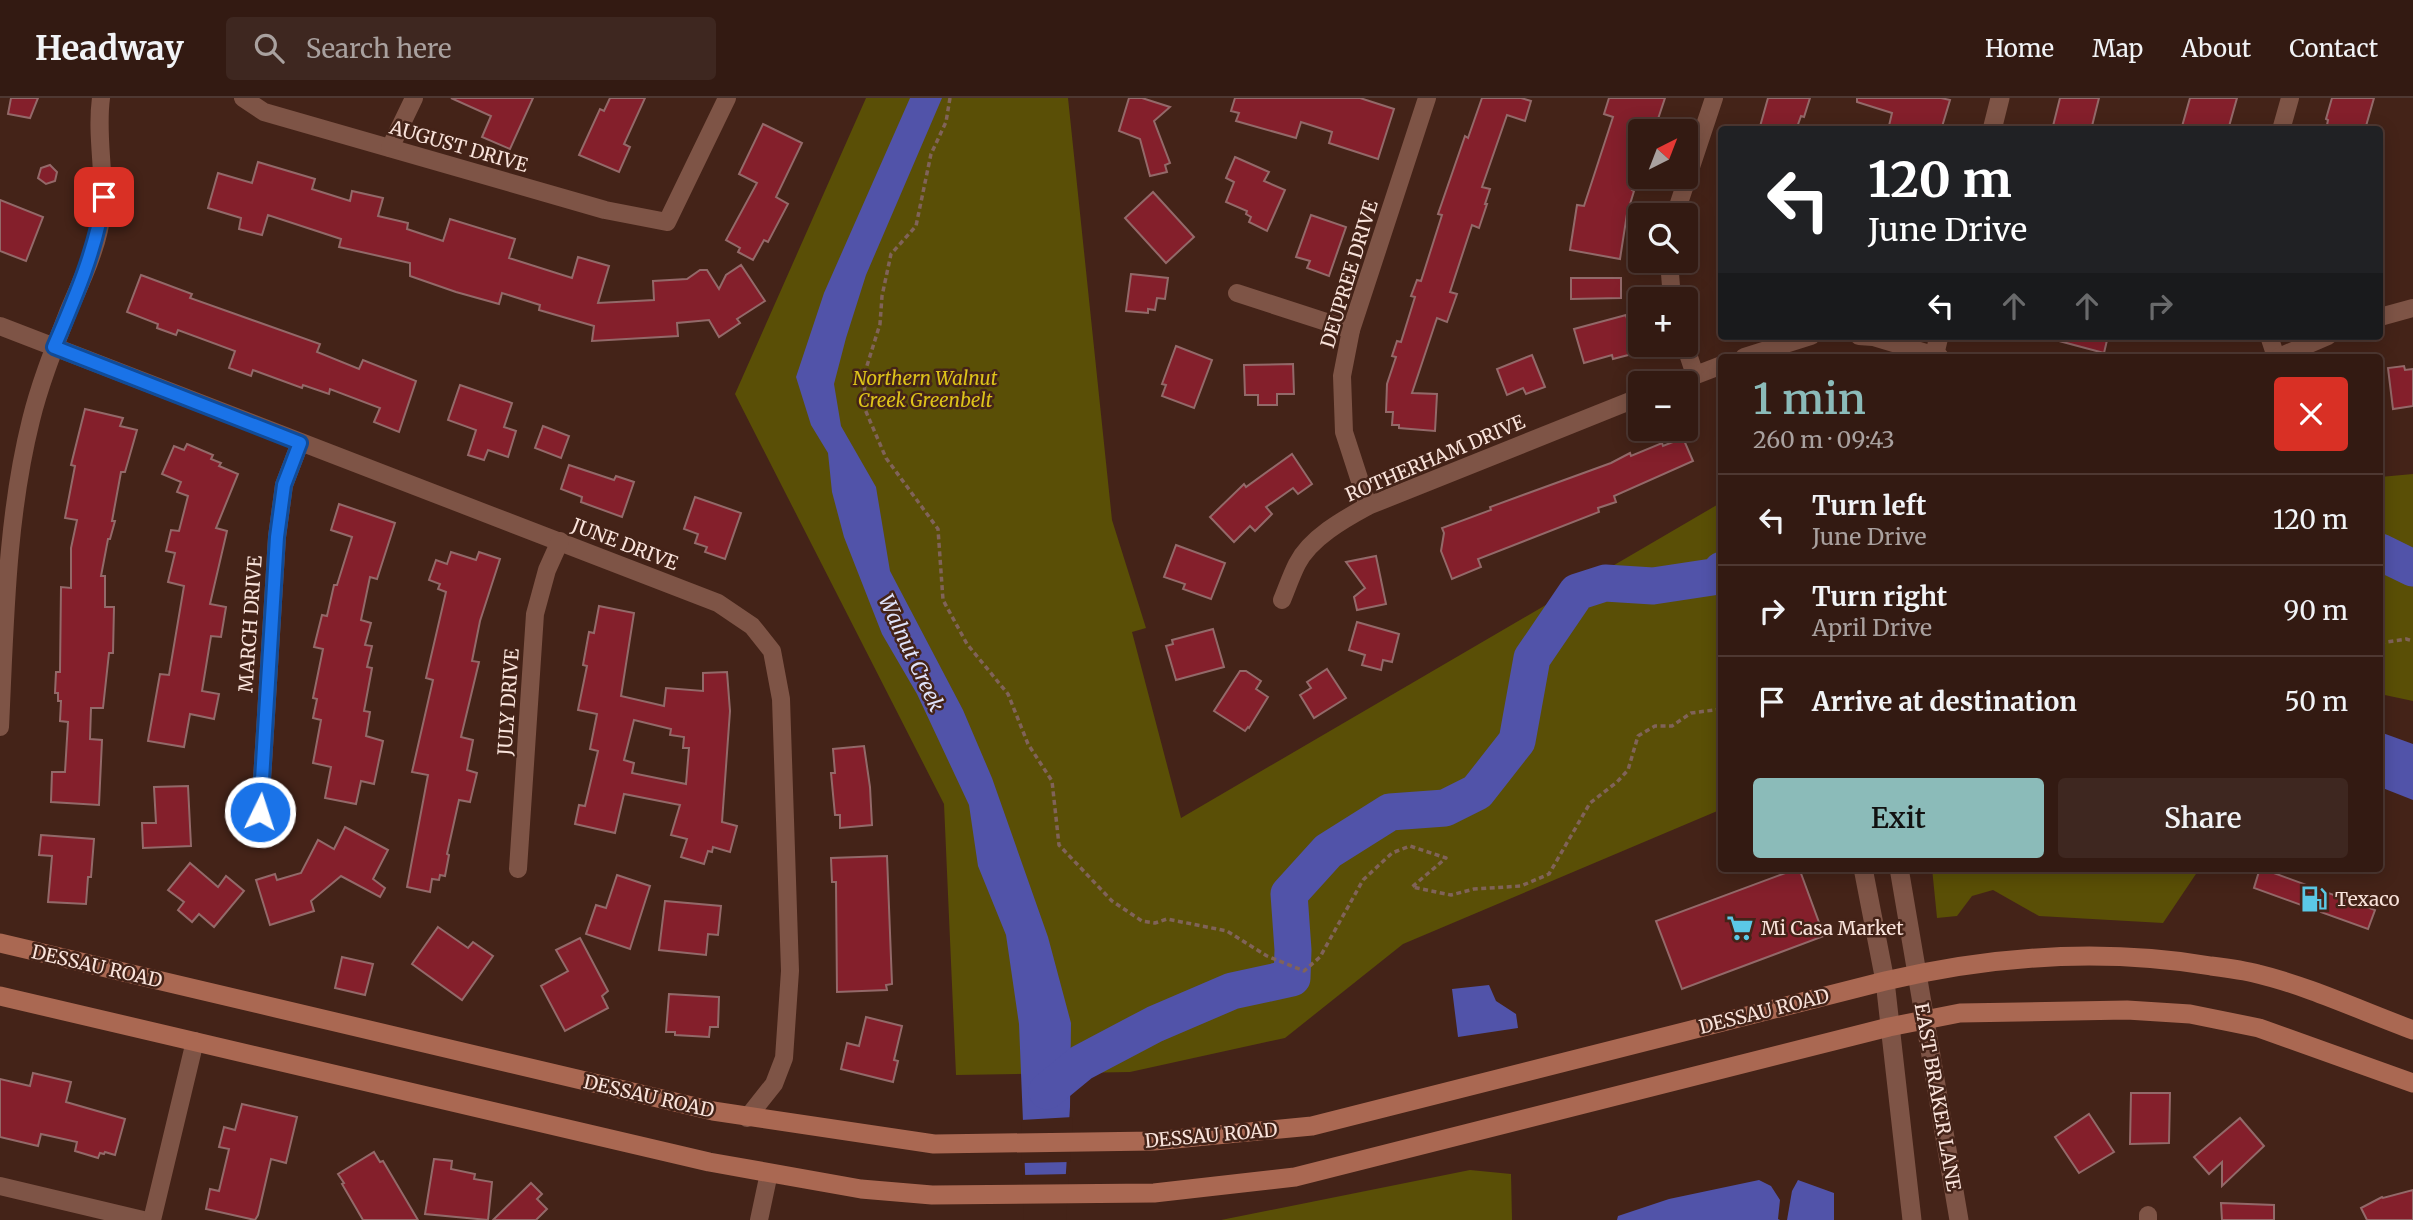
<!DOCTYPE html>
<html lang="en">
<head>
<meta charset="utf-8">
<style>
  :root { --surface:#331a12; --page:#3e2720; --text:#f1f3f6; --muted:#a9a19f; --line:#4e3832; --accent:#8bbbb9 }
  body { margin:0; font-family:Merriweather,serif; background:var(--page); color:var(--text); height:100vh; display:flex; flex-direction:column; font-size:26px; white-space:nowrap }
  * { box-sizing:border-box; margin:0 }
  p { font-size:23px; color:var(--muted) }
  .icon { flex:none; width:38px; height:38px; fill:none; stroke:currentColor; stroke-width:2; stroke-linecap:round; stroke-linejoin:round }
  .map { position:relative; flex:1; overflow:hidden }
  .panel { position:absolute; left:1718px; top:256px; width:665px; height:518px; display:flex; flex-direction:column; background:var(--surface); border-radius:7px; box-shadow:0 4px 18px #0003,0 0 0 2px var(--line) }
  .panel>* { flex:none }
  .guide { position:absolute; left:1718px; top:28px; width:665px; height:214px; border-radius:7px; box-shadow:0 4px 18px #0003,0 0 0 2px var(--line); background:#202124; color:#fff; overflow:hidden }
  .needle { width:46px; rotate:42deg }
  .fabs { position:absolute; left:1628px; top:21px; display:grid; gap:14px }
  .fabs a { display:grid; place-items:center; width:70px; height:70px; border-radius:7px; background:var(--surface); box-shadow:0 4px 18px #0003,0 0 0 2px var(--line); font-size:35px }
  .pin { position:absolute; display:grid; place-items:center; width:60px; height:60px; color:#fff; margin:-30px; border-radius:14px; box-shadow:0 4px 10px #0006 }
  .me { position:absolute; width:77px; margin:-38px; rotate:4deg; stroke-linejoin:round; filter:drop-shadow(0 0 5px #0008) }
  .turn { display:flex; align-items:center; gap:24px; height:147px; padding:0 35px; font-size:32px }
  .turn .icon { width:91px; height:91px; stroke-width:2.5 }
  .turn b { display:block; font-size:49px; line-height:60px }
  .lanes { display:flex; align-items:center; height:66px; padding:0 35px; background:#0003; justify-content:center; gap:35px; direction:ltr }
  .lanes .off { opacity:.35 }
  .round { display:grid; place-items:center; flex:none; width:74px; height:74px; border-radius:7px; background:var(--page) }
  .head { display:flex; align-items:center; justify-content:space-between; height:119px; padding:0 35px }
  h1 { font-size:42px; font-weight:600; line-height:52px; color:var(--accent) }
  .button { display:flex; gap:14px; margin-top:auto; padding:14px 35px }
  .button a { flex:1; height:80px; border-radius:7px; background:var(--accent); color:#111; font-size:28px; font-weight:600; line-height:80px; text-align:center }
  .button a+a { background:var(--page); color:var(--text) }
  ul { padding:0; list-style:none }
  li { display:flex; align-items:center; gap:21px; height:91px; padding:0 35px; border-top:2px solid var(--line) }
  li div { flex:1 }
  li b { display:block; font-size:26px }
  li em { font-style:normal }
  header { display:flex; align-items:center; gap:42px; box-sizing:border-box; height:98px; padding:0 35px; background:var(--surface); border-bottom:2px solid var(--line) }
  header strong { font-size:33px }
  nav { display:flex; gap:38px; margin-inline-start:auto; font-size:24px }
  .search { width:490px; height:63px; background:var(--page); display:flex; align-items:center; gap:18px; box-sizing:border-box; padding:0 24px; border-radius:7px; color:var(--muted); font-size:26px }
  .map>svg:first-child { display:block }
  .green { fill:#5a4f06 }
  .water { fill:#5153a9 }
  .pier { fill:#442318 }
  .lines { fill:none; stroke-linecap:round; stroke-linejoin:round }
  .river { stroke:#5153a9; stroke-width:37 }
  .building { fill:#841f2b; stroke:#936969; stroke-width:2; fill-rule:evenodd }
  .path { stroke:#806359; stroke-width:3.5; stroke-dasharray:5 3.5; stroke-linecap:butt }
  .minor { stroke:#7e5446; stroke-width:18 }
  .tertiary { stroke:#7e5446; stroke-width:19 }
  .secondary { stroke:#aa6852; stroke-width:19 }
  .route-casing { stroke:#114b97; stroke-width:18 }
  .route { stroke:#1a73e8; stroke-width:12 }
  .labels { text-anchor:middle; stroke-width:5; stroke-linejoin:round; paint-order:stroke }
  .street-label { font-size:19px; fill:#f9e3db; stroke:#442318 }
  .park-label { font-size:19px; font-style:italic; fill:#ddc31a; stroke:#442318 }
  .poi-label { font-size:19px; fill:#f9e3db; stroke:#442318; text-anchor:start }
  .water-label { font-size:21px; font-style:italic; fill:#dfe3fb; stroke:#442318 }
</style>
</head>
<body>
<header>
<strong>Headway</strong>
<div class="search"><svg class="icon" aria-label="search" viewBox="0 0 24 24"><circle cx="10" cy="10" r="6"/><path d="M15 15l6 6"/></svg>Search here</div>
<nav><a>Home</a><a>Map</a><a>About</a><a>Contact</a></nav>
</header>
<div class="map">
<svg width="2413" height="1122" viewBox="0 0 2413 1122">
  <rect width="100%" height="100%" fill="#442318"/>
  <g class="green">
    <polygon points="866,0 1068,0 1112,422 1146,530 1132,534 1181,720 1722,404 1722,711 1403,846 1285,940 1130,974 956,977 944,706 735,296"/>
    <polygon points="2413,376 2413,603 2380,596 2380,379"/>
    <polygon points="1932,770 2200,770 2163,825 2039,818 1993,792 1972,798 1957,818 1937,820"/>
    <polygon points="1470,1072 1511,1076 1512,1122 1221,1122"/>
  </g>
  <g class="water">
    <polygon points="910,0 942,0 866,177 846,240 834,286 841,328 876,389 890,473 963,612 992,680 1048,839 1071,925 1070,1009 1063,1122 1027,1122 1019,926 1006,837 978,768 969,707 917,596 882,536 844,439 832,394 828,355 811,327 796,279 824,195"/>
    <polygon points="2380,634 2413,646 2413,702 2380,689"/>
    <polygon points="1489,887 1496,903 1516,916 1518,930 1458,939 1452,891"/>
    <polygon points="1759,1082 1771,1088 1780,1102 1778,1121 1780,1122 1617,1122 1618,1118 1669,1101"/>
    <polygon points="1798,1082 1834,1095 1834,1122 1787,1122 1792,1093"/>
  </g>
  <g class="pier">
    <polygon points="1073,1019 1070,1064 1022,1065 1021,1022"/>
    <polygon points="1069,1076 1066,1122 1024,1122 1022,1077"/>
  </g>
  <g class="lines">
    <g class="river">
      <polyline points="2380,454 2413,470"/>
      <polyline points="1047,993 1081,965 1155,926 1232,893 1292,880 1293,852 1289,796 1328,753 1390,714 1445,710 1477,694 1517,643 1532,560 1577,494 1605,485 1653,488 1719,478 1722,472"/>
    </g>
  </g>
  <g class="building">
    <polygon points="11,0 38,0 30,20 8,16"/>
    <polygon points="451,0 533,0 510,51 482,39 491,18"/>
    <polygon points="610,0 645,0 624,46 630,49 619,74 579,57 600,11 604,13"/>
    <polygon points="1129,0 1142,0 1170,9 1154,23 1170,65 1165,67 1167,74 1150,78 1140,41 1119,33"/>
    <polygon points="1235,0 1360,0 1394,11 1378,61 1329,45 1332,34 1301,24 1296,40 1236,23 1239,15 1231,13"/>
    <polygon points="1482,0 1521,0 1531,3 1525,23 1507,17 1482,89 1490,91 1485,106 1487,106 1479,130 1472,127 1450,194 1457,196 1447,224 1437,220 1412,295 1437,296 1435,333 1399,330 1399,327 1392,327 1393,314 1386,314 1387,286 1396,259 1392,258 1397,243 1401,244 1415,199 1411,198 1417,182 1421,183 1442,117 1438,116 1465,38 1468,40"/>
    <polygon points="1609,0 1665,0 1654,33 1640,33 1640,64 1632,92 1634,93 1627,116 1620,161 1570,152 1577,107 1584,108 1613,19 1604,16"/>
    <polygon points="1768,0 1810,0 1804,19 1801,18 1796,32 1759,32"/>
    <polygon points="1857,0 1941,0 1950,2 1941,32 1888,32 1892,15 1857,4"/>
    <polygon points="2060,0 2099,0 2091,32 2052,32"/>
    <polygon points="2190,0 2237,0 2228,32 2181,32"/>
    <polygon points="2332,0 2374,0 2366,28 2363,28 2362,32 2326,32 2328,22 2326,21"/>
    <polygon points="763,26 802,45 776,99 788,106 768,144 764,142 753,162 738,154 740,150 726,142 757,85 739,76"/>
    <polygon points="1235,59 1269,74 1264,83 1285,92 1267,133 1249,124 1251,119 1246,116 1247,113 1226,104 1234,84 1226,80"/>
    <polygon points="258,64 315,81 312,91 350,103 352,93 383,100 378,118 408,125 407,131 443,143 450,121 515,141 509,160 572,180 578,159 609,168 598,205 654,202 653,183 687,181 700,172 707,172 719,191 726,177 741,167 765,203 737,221 740,225 719,239 709,222 677,225 678,238 592,243 594,228 539,212 540,207 502,195 499,206 456,194 410,178 410,165 339,149 341,141 268,117 262,137 239,131 241,120 208,110 218,75 252,85"/>
    <polygon points="50,67 57,74 55,83 46,86 38,80 41,70"/>
    <polygon points="1153,94 1194,139 1166,165 1125,120"/>
    <polygon points="0,102 43,119 26,163 0,153"/>
    <polygon points="1311,117 1346,129 1329,178 1307,170 1310,163 1296,159"/>
    <polygon points="1131,176 1168,180 1165,201 1157,200 1155,212 1148,211 1148,215 1126,213"/>
    <polygon points="141,177 192,196 190,200 320,246 317,254 359,271 363,262 416,283 399,334 374,324 380,310 330,291 329,296 303,287 302,290 253,272 251,278 229,270 235,253 178,232 176,237 157,230 158,226 127,214"/>
    <polygon points="1571,180 1621,180 1621,200 1571,201"/>
    <polygon points="1626,217 1636,255 1613,261 1612,257 1584,265 1574,231"/>
    <polygon points="2060,238 2108,238 2104,255 2059,243"/>
    <polygon points="1176,248 1212,262 1194,310 1162,298 1166,287 1162,286"/>
    <polygon points="1532,257 1545,289 1526,296 1523,290 1507,297 1497,271"/>
    <polygon points="1293,266 1294,296 1277,296 1277,307 1258,307 1258,297 1245,297 1244,267"/>
    <polygon points="2404,268 2405,272 2413,271 2413,308 2393,311 2388,270"/>
    <polygon points="460,287 512,305 504,329 516,333 508,359 488,352 484,362 468,357 476,332 448,322"/>
    <polygon points="85,311 123,320 120,328 137,332 125,374 121,374 112,423 115,423 110,441 108,441 101,478 105,478 105,509 114,509 113,555 109,555 103,610 91,610 90,641 102,642 99,707 51,704 52,674 65,674 68,624 60,623 61,603 58,603 58,595 55,595 56,574 60,574 61,489 71,490 71,450 77,422 65,420 75,368 71,367"/>
    <polygon points="543,328 569,338 561,360 535,350"/>
    <polygon points="1683,340 1693,363 1614,398 1616,404 1598,410 1599,414 1478,461 1481,469 1452,481 1441,453 1444,435 1442,430 1491,412 1490,409 1611,365 1630,355 1631,358 1662,345 1663,348"/>
    <polygon points="187,346 213,357 211,361 221,365 219,368 238,376 216,430 227,433 210,506 226,509 221,539 211,538 202,593 219,596 214,621 190,616 184,649 148,643 160,576 169,577 184,488 168,484 175,455 166,453 171,432 179,433 188,398 177,394 181,384 162,376 174,348 184,352"/>
    <polygon points="1292,356 1312,386 1298,396 1293,390 1266,409 1272,416 1255,433 1250,428 1234,444 1210,419 1244,386 1246,389"/>
    <polygon points="569,367 614,382 616,378 634,384 622,419 581,404 582,399 561,391"/>
    <polygon points="695,399 741,415 725,461 705,454 707,449 695,445 698,436 684,431"/>
    <polygon points="339,406 395,425 377,481 370,479 361,522 371,525 365,547 372,548 367,569 372,570 364,613 370,614 366,638 383,643 374,686 361,683 356,706 325,700 331,669 313,665 321,622 313,620 317,601 313,600 323,551 314,549 322,517 327,518 334,487 337,487 352,439 331,432"/>
    <polygon points="1176,447 1225,465 1211,501 1183,491 1185,486 1164,479"/>
    <polygon points="451,454 476,462 479,454 500,461 480,523 472,563 479,564 461,639 473,642 467,672 477,675 470,704 459,702 447,756 449,757 445,778 440,777 439,782 432,781 430,794 407,789 428,677 412,674 433,582 426,580 446,494 438,491 440,486 429,482 436,462 447,466"/>
    <polygon points="1376,458 1386,506 1357,512 1354,499 1365,490 1346,464"/>
    <path d="M599,508L634,515L621,598L664,608L666,590L703,593V575L727,574L730,613L722,724L737,728L730,754L713,749L712,754L708,753L704,766L681,759L687,741L671,737L680,707L624,696L615,735L575,726L579,707L585,708L598,653L590,651L597,616L578,612L587,568L583,567L589,534L594,535ZM634,622L671,631L670,637L684,639L683,650H689L686,686L632,675L634,665L624,662Z"/>
    <polygon points="1357,524 1399,536 1392,564 1383,562 1381,572 1362,567 1365,557 1349,552"/>
    <polygon points="1213,531 1224,569 1176,582 1166,548 1173,546 1172,542"/>
    <polygon points="1327,571 1346,600 1314,620 1300,597 1311,590 1307,584"/>
    <polygon points="1240,573 1246,573 1261,583 1256,591 1268,599 1249,630 1248,629 1245,633 1214,613"/>
    <polygon points="864,648 870,689 872,727 840,730 840,717 835,717 831,675 835,675 833,651"/>
    <polygon points="188,688 191,748 143,750 142,725 156,725 154,689"/>
    <polygon points="345,729 388,752 373,781 385,790 380,799 341,778 311,803 314,813 270,827 256,782 275,776 277,782 301,775 318,742 334,751"/>
    <polygon points="41,737 94,741 91,779 88,779 86,806 48,804 52,758 39,757"/>
    <polygon points="887,758 892,886 886,887 887,892 837,894 836,784 832,784 831,760"/>
    <polygon points="190,765 218,789 226,778 244,793 214,829 199,816 192,824 178,812 184,804 168,792"/>
    <polygon points="1799,770 1824,838 1682,891 1656,823"/>
    <polygon points="2260,770 2375,812 2368,831 2254,790"/>
    <polygon points="617,777 650,788 630,851 586,836 596,807 606,810"/>
    <polygon points="665,803 721,808 718,837 708,836 706,857 659,852"/>
    <polygon points="438,829 468,850 473,844 493,858 462,902 412,866"/>
    <polygon points="580,840 608,893 602,898 608,910 565,933 541,888 568,873 556,852"/>
    <polygon points="342,859 373,866 365,897 335,890"/>
    <polygon points="669,896 719,899 718,929 710,929 709,939 675,937 675,934 666,934"/>
    <polygon points="866,919 902,928 894,962 898,963 893,984 841,971 847,945 859,948"/>
    <polygon points="33,975 71,984 66,1004 125,1021 115,1057 105,1054 104,1056 100,1055 98,1060 75,1053 77,1044 41,1036 38,1048 0,1039 0,981 30,988"/>
    <polygon points="2131,995 2170,995 2169,1045 2130,1046"/>
    <polygon points="242,1006 297,1019 286,1065 271,1061 258,1117 255,1122 206,1111 210,1091 219,1093 229,1051 219,1049 224,1029 235,1032"/>
    <polygon points="2089,1016 2114,1054 2079,1075 2055,1039"/>
    <polygon points="2240,1020 2264,1048 2222,1088 2222,1064 2209,1076 2194,1059"/>
    <polygon points="374,1054 380,1064 383,1063 418,1122 363,1122 342,1086 344,1085 338,1076"/>
    <polygon points="434,1061 452,1063 451,1071 475,1076 474,1081 492,1084 488,1122 425,1116"/>
    <polygon points="531,1085 542,1096 537,1101 547,1111 536,1122 493,1122"/>
    <polygon points="2413,1092 2413,1122 2367,1122 2361,1110 2382,1099 2383,1100"/>
    <polygon points="2221,1105 2274,1107 2274,1122 2222,1122"/>
  </g>
  <g class="lines">
    <g class="path">
      <polyline points="950,0 946,24 931,56 916,128 891,156 882,198 880,226 865,274 864,309 886,360 938,431 943,502 967,546 1008,596 1028,646 1052,683 1059,747 1112,803 1142,823 1155,825 1167,821 1227,833 1267,858 1304,873 1320,859 1363,782 1392,755 1410,748 1446,760 1412,789 1451,797 1474,791 1521,788 1549,776 1590,705 1617,684 1628,672 1638,638 1655,628 1672,628 1691,615 1722,611"/>
      <polyline points="2380,545 2406,541 2413,543"/>
    </g>
    <g class="minor">
      <polyline points="243,0 264,14 605,112 667,124 727,0"/>
      <polyline points="2281,32 2290,0"/>
      <polyline points="390,50 414,0"/>
      <polyline points="1675,117 1714,0"/>
      <polyline points="1669,163 1672,201"/>
      <polyline points="1237,195 1351,232"/>
      <polyline points="2380,219 2413,210"/>
      <polyline points="0,228 718,505 752,528 772,553 781,601 790,873 784,960 774,986 747,1020"/>
      <polyline points="1859,238 1873,239 1940,259"/>
      <polyline points="2269,238 2276,259"/>
      <polyline points="1685,247 1695,277"/>
      <polyline points="1744,259 1811,238"/>
      <polyline points="2279,259 2328,238"/>
      <polyline points="1675,285 1722,267"/>
      <polyline points="1368,408 1344,334 1342,278 1351,232 1427,0"/>
      <path d="M1282,502C1287,490 1291,478 1297,466C1310,440 1344,421 1368,408L1640,299"/>
      <path d="M0,629C5,527 6,422 31,322C40,285 55,248 69,212C80,186 93,159 99,132C109,88 95,44 101,0"/>
      <polyline points="260,714 277,439 284,387 300,345"/>
      <polyline points="518,771 535,516 547,472 560,443"/>
      <polyline points="0,1088 143,1122"/>
      <polyline points="152,1122 195,943"/>
      <polyline points="759,1122 769,1075"/>
      <polyline points="2148,1122 2148,1117"/>
    </g>
    <g class="tertiary">
      <polyline points="1992,32 2000,0"/>
      <polyline points="1934,259 1939,238"/>
      <polyline points="1863,770 1885,883 1912,1122"/>
      <polyline points="1899,770 1959,1122"/>
    </g>
    <g class="secondary">
      <path d="M0,845L713,1013L934,1046L1154,1043L1312,1028L1885,883C1991,858 2103,850 2211,868C2227,870 2243,872 2258,876C2308,888 2364,914 2413,932"/>
      <polyline points="0,898 709,1064 861,1091 932,1097 1154,1095 1295,1079 1889,929 1960,915 2127,912 2190,916 2259,930 2413,985"/>
    </g>
  </g>
  <g class="lines">
    <g class="route-casing">
      <path id="route" d="M104,99C96,152 75,200 54,249L300,345L284,387L277,439L260,714"/>
    </g>
    <use href="#route" class="route"/>
  </g>
  <defs>
    <g id="fuel-bare" transform="scale(2.1)"><path d="M-5.5-6h7V0h2V4h1.3V-2.5L3-4.5l.8-.8L6-3V5H2.5V1h-1V6h-7ZM-4.2-4.7v3.2H.2V-4.7Z" fill="#5bc8e6" stroke="#442318" stroke-width="2.5" paint-order="stroke"/></g>
    <g id="supermarket-bare" transform="scale(2.1)"><path d="M-6-5.5h2.5l.6 2H6L4.5 2H-2.5L-4.4-4H-6ZM-1.5 3.2a1.3 1.3 0 1 0 .1 0ZM3 3.2a1.3 1.3 0 1 0 .1 0Z" fill="#5bc8e6" stroke="#442318" stroke-width="2.5" paint-order="stroke"/></g>
  </defs>
  <g fill-rule="evenodd">
    <use href="#fuel-bare" x="2314" y="801"/>
    <use href="#supermarket-bare" x="1740" y="830"/>
  </g>
  <g class="labels">
    <g class="street-label">
      <text transform="translate(459 48) rotate(16)" y="7">AUGUST DRIVE</text>
      <text transform="translate(1349 176) rotate(-73)" y="7">DEUPREE DRIVE</text>
      <text transform="translate(1435 360) rotate(-23)" y="7">ROTHERHAM DRIVE</text>
      <text transform="translate(625 446) rotate(21)" y="7">JUNE DRIVE</text>
      <text transform="translate(250 526) rotate(-86)" y="7">MARCH DRIVE</text>
      <text transform="translate(508 604) rotate(-86)" y="7">JULY DRIVE</text>
      <text transform="translate(97 868) rotate(13)" y="7">DESSAU ROAD</text>
      <text transform="translate(1764 913) rotate(-14)" y="7">DESSAU ROAD</text>
      <text transform="translate(649 998) rotate(13)" y="7">DESSAU ROAD</text>
      <text transform="translate(1938 999) rotate(80)" y="7">EAST BRAKER LANE</text>
      <text transform="translate(1211 1037) rotate(-5)" y="7">DESSAU ROAD</text>
    </g>
    <g class="park-label">
      <text x="925" y="287">Northern Walnut<tspan x="925" dy="22">Creek Greenbelt</tspan></text>
    </g>
    <g class="poi-label">
      <text x="2335" y="808">Texaco</text>
      <text x="1761" y="837">Mi Casa Market</text>
    </g>
    <g class="water-label">
      <text transform="translate(911 555) rotate(65)" y="7">Walnut Creek</text>
    </g>
  </g>
</svg>
<div class="fabs">
<a><svg class="needle" viewBox="-14 -14 28 28"><path d="M0-13l5 13h-10z" fill="#e53935"/><path d="M0 13l5-13h-10z" fill="#a9a19f"/></svg></a>
<a><svg class="icon" aria-label="search" viewBox="0 0 24 24"><circle cx="10" cy="10" r="6"/><path d="M15 15l6 6"/></svg></a>
<a>+</a>
<a>−</a>
</div>
<div class="pin" style="left:104px;top:99px;background:#d93025"><svg class="icon" aria-label="arrive" viewBox="0 0 24 24"><path d="M6 21V4h12l-3 4 3 4H6"/></svg></div>
<svg class="me" style="left:260px;top:714px" viewBox="-20 -20 40 40"><circle r="17" fill="#1a73e8" stroke="#fff" stroke-width="3"/><path d="M0-11L8 9 0 5-8 9z" fill="#fff"/></svg>
<div class="guide">
<div class="turn"><svg class="icon" aria-label="left" viewBox="0 0 24 24"><path d="M17 20v-9H6M10 6l-5 5 5 5"/></svg><div><b>120 m</b>June Drive</div></div>
<div class="lanes"><svg class="icon" aria-label="left" viewBox="0 0 24 24"><path d="M17 20v-9H6M10 6l-5 5 5 5"/></svg><svg class="icon off" aria-label="ahead" viewBox="0 0 24 24"><path d="M12 20V5M6 11l6-6 6 6"/></svg><svg class="icon off" aria-label="ahead" viewBox="0 0 24 24"><path d="M12 20V5M6 11l6-6 6 6"/></svg><svg class="icon off" aria-label="right" viewBox="0 0 24 24"><path d="M7 20v-9h11M14 6l5 5-5 5"/></svg></div>
</div>
<section class="panel">
<div class="head"><div><h1>1 min</h1><p>260 m · 09:43</p></div><a class="round" style="background:#d93025;color:#fff"><svg class="icon" aria-label="close" viewBox="0 0 24 24"><path d="M6 6l12 12M18 6L6 18"/></svg></a></div>
<ul>
<li><svg class="icon" aria-label="left" viewBox="0 0 24 24"><path d="M17 20v-9H6M10 6l-5 5 5 5"/></svg><div><b>Turn left</b><p>June Drive</p></div><em>120 m</em></li>
<li><svg class="icon" aria-label="right" viewBox="0 0 24 24"><path d="M7 20v-9h11M14 6l5 5-5 5"/></svg><div><b>Turn right</b><p>April Drive</p></div><em>90 m</em></li>
<li><svg class="icon" aria-label="arrive" viewBox="0 0 24 24"><path d="M6 21V4h12l-3 4 3 4H6"/></svg><div><b>Arrive at destination</b></div><em>50 m</em></li>
</ul>
<div class="button"><a>Exit</a><a>Share</a></div>
</section>
</div>
</body>
</html>
